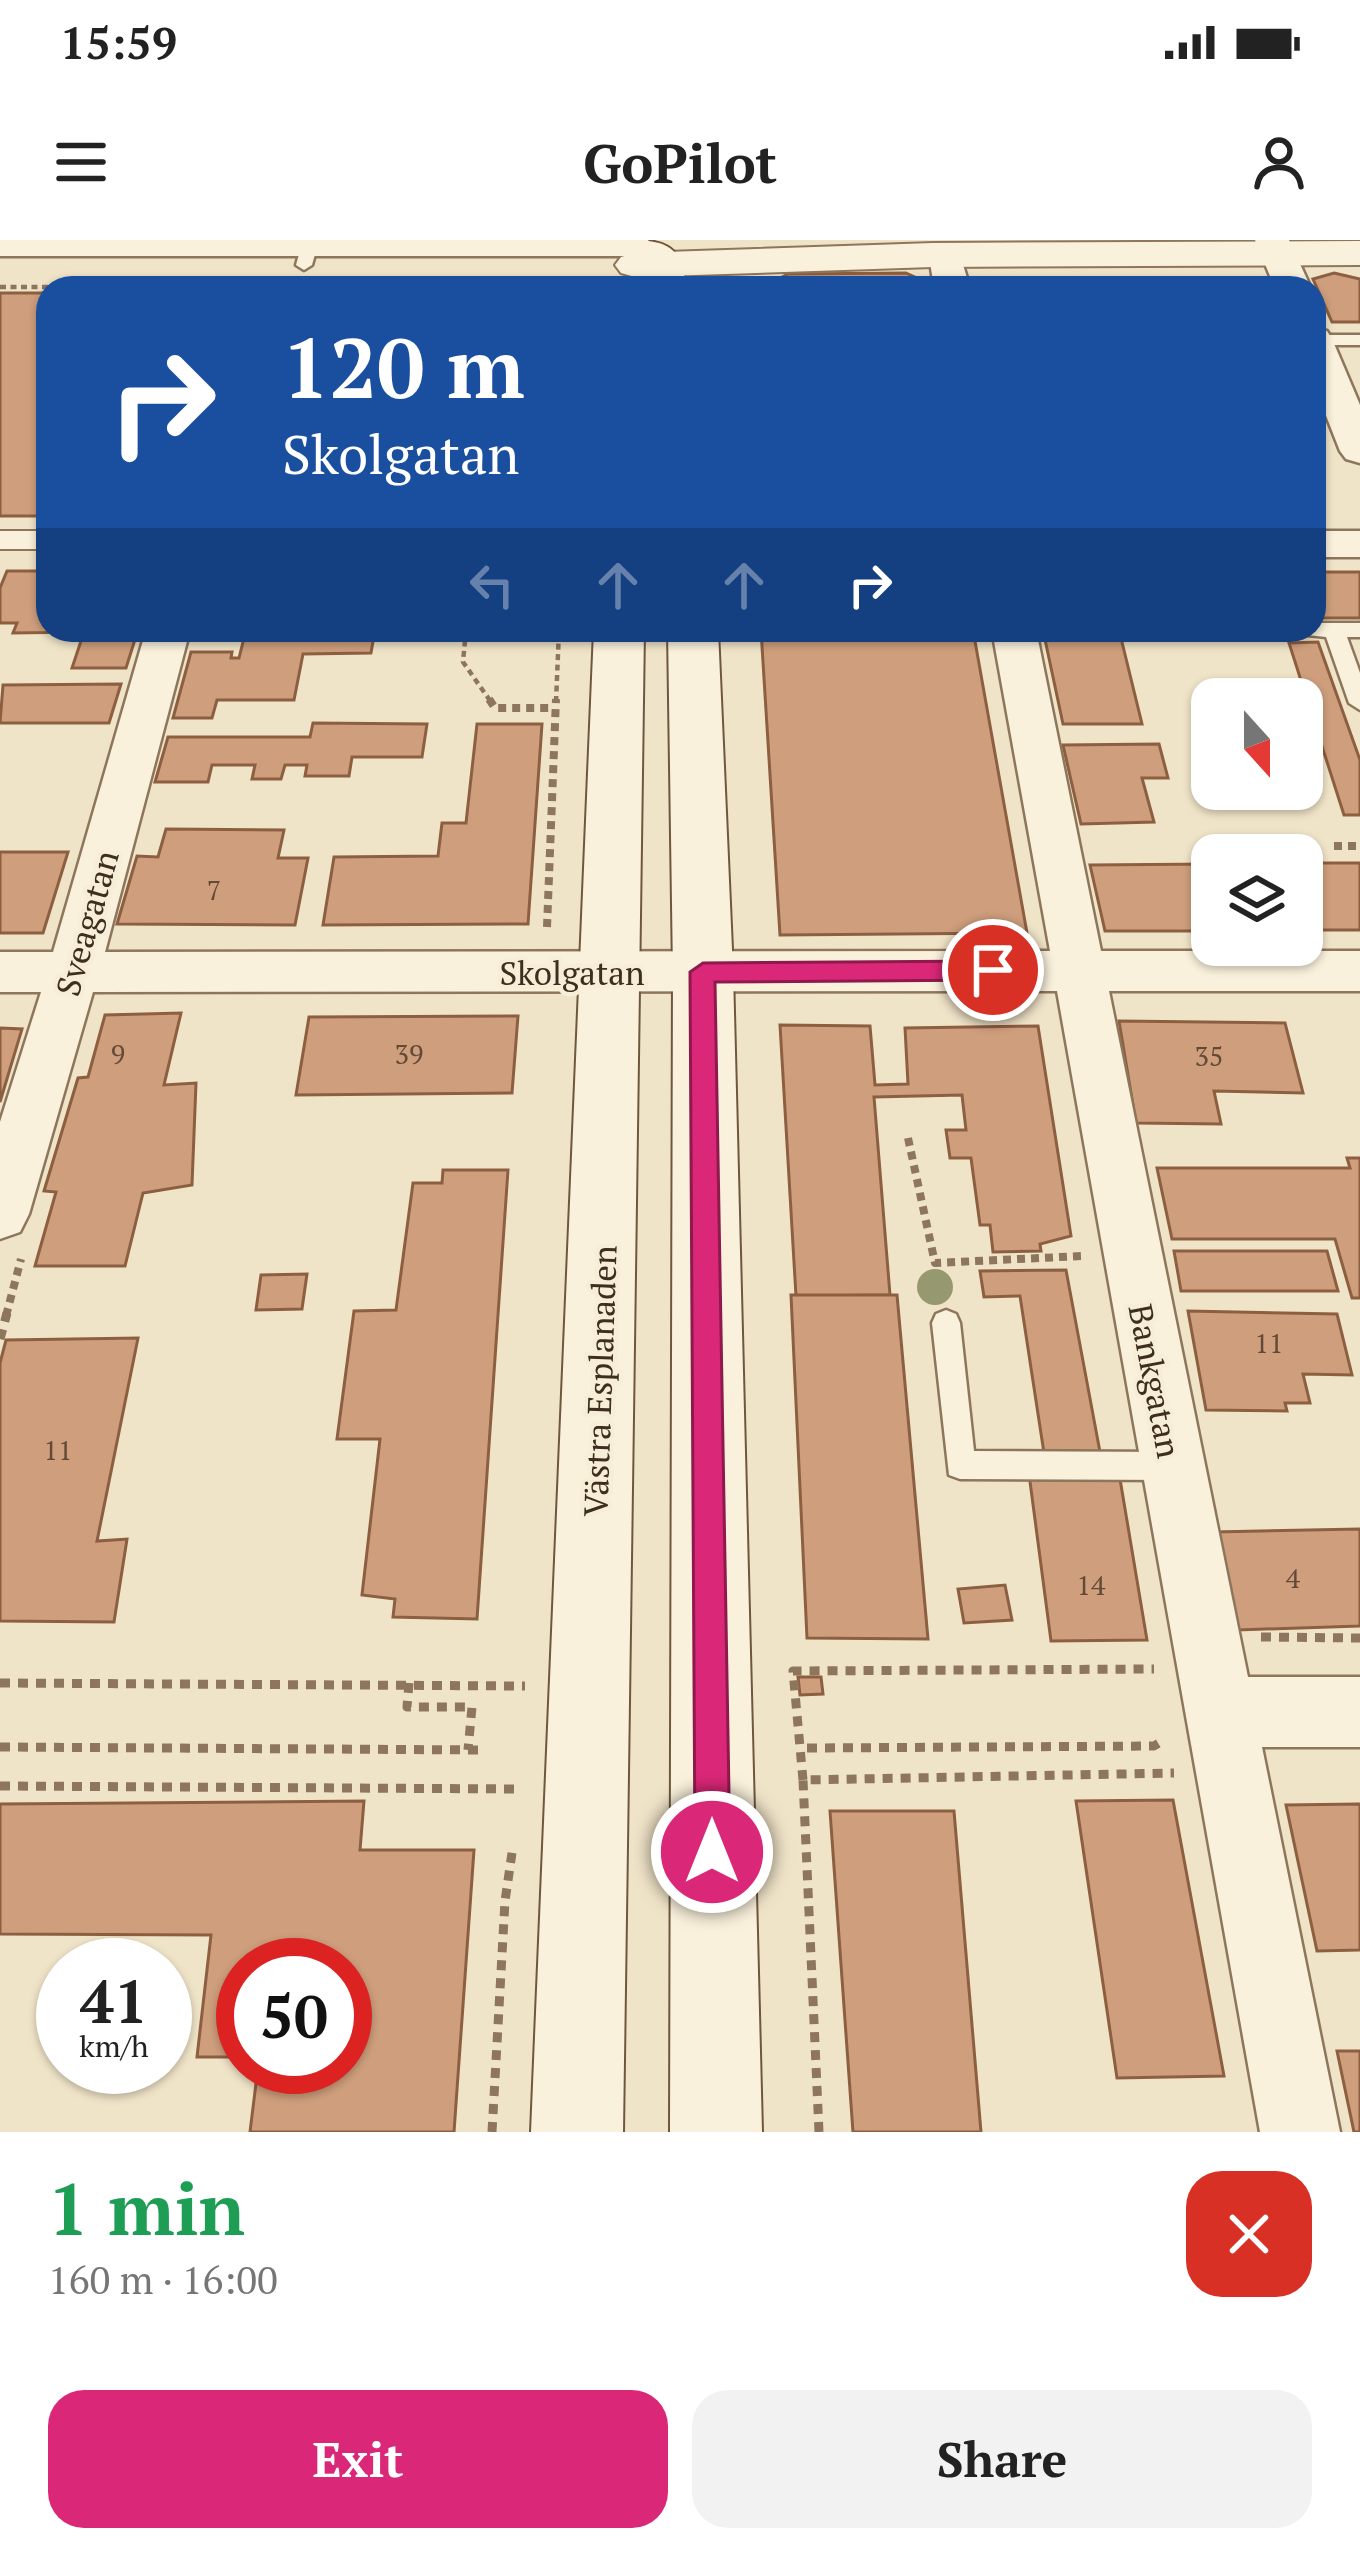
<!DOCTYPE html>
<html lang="en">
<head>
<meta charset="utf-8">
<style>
  :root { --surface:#fff; --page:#f2f2f2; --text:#222; --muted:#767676; --accent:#db2777 }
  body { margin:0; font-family:"PT Serif",serif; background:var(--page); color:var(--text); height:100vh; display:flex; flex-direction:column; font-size:45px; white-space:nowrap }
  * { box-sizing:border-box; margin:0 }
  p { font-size:39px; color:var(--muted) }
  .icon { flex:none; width:66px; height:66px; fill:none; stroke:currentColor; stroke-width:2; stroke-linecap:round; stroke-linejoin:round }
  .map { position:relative; height:1892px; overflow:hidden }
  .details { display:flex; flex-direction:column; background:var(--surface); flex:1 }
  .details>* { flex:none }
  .guide { position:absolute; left:36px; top:36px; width:1290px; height:366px; border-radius:36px; box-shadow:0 3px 9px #0004; background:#1a4fa0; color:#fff; overflow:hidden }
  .needle { width:78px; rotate:159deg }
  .tools { position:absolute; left:1191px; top:438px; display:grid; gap:24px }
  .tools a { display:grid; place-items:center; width:132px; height:132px; border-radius:24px; background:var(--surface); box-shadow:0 3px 9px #0004; font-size:60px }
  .speed { position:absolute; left:36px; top:1698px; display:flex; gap:24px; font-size:60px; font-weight:700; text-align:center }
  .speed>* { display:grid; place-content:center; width:156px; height:156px; border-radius:50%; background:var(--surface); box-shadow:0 3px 9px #0004; line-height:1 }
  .speed small { font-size:30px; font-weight:400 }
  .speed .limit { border:18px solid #d22; background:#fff; color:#111 }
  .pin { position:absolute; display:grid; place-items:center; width:102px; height:102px; color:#fff; margin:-51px; border:6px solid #fff; border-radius:50%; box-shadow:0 3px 12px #0007 }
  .me { position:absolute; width:132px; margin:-66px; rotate:0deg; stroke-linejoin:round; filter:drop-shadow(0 0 9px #0008) }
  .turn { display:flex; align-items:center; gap:42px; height:252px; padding:0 48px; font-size:54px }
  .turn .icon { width:156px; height:156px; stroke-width:2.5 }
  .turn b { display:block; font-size:84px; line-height:102px }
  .lanes { display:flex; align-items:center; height:114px; padding:0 48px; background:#0003; justify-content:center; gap:60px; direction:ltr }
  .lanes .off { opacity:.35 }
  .round { display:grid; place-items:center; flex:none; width:126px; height:126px; border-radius:36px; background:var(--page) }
  .head { display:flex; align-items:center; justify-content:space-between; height:204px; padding:0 48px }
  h1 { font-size:72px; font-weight:700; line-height:90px; color:#1e9e55 }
  .primary-button { display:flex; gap:24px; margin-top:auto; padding:24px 48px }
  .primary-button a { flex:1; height:138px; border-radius:36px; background:var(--accent); color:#fff; font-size:48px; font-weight:700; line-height:138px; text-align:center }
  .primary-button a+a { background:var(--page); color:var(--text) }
  .status { display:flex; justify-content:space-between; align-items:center; height:84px; padding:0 60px; background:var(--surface); direction:ltr }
  .status svg { height:33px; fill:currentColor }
  header { display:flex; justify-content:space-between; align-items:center; height:156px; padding:0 48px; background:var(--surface); font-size:54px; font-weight:700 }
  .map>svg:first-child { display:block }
  .green { fill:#c9cf9b }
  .building { fill:#cf9f7d; stroke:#8d5f41; stroke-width:3 }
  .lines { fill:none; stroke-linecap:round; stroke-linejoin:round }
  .service-casing { stroke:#8d765c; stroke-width:5 }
  .pedestrian-casing { stroke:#8d765c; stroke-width:4 }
  .minor-casing { stroke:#8d765c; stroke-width:5 }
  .tertiary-casing { stroke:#8d765c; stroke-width:4 }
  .secondary-casing { stroke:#6f573f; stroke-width:4 }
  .path-far2 { stroke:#8d765c; stroke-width:4.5; stroke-dasharray:6 4.5; stroke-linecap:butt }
  .path-far1 { stroke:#8d765c; stroke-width:8; stroke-dasharray:8 6; stroke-linecap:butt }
  .path { stroke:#8d765c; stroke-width:9; stroke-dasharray:10 8; stroke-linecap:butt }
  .service { fill:#faf1dc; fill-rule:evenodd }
  .pedestrian { fill:#faf1dc; fill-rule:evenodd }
  .minor { fill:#faf1dc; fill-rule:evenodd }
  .tertiary { fill:#faf1dc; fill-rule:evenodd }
  .secondary { fill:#faf1dc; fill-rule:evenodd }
  .tree { fill:#96986f }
  .route { fill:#db2777; stroke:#8e194d; stroke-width:3 }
  .labels { text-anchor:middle; stroke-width:9; stroke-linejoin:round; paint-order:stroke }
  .number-label { font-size:27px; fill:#624a37 }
  .street-label { font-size:33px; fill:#3d2e20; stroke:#f7eed8 }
</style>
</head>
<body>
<div class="status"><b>15:59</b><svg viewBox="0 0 49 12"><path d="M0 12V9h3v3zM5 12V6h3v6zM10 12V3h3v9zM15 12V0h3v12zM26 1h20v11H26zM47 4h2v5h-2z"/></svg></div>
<header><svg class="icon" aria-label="menu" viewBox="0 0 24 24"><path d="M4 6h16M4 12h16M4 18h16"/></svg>GoPilot<svg class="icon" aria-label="person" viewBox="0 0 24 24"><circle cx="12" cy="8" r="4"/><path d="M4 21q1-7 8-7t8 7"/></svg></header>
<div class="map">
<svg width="1360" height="1892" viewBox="0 0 1360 1892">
  <rect width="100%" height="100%" fill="#f0e4c8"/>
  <polygon class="green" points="975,38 1254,38 1258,48 977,48"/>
  <g class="building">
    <polygon points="906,33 917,38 919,48 777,48 776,40 788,34"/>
    <polygon points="1334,33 1360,39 1360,82 1332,82 1313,39"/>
    <rect x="0" y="53" width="48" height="223"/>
    <polygon points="7,331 48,331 48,390 138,390 126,428 72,428 84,392 13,393 17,383 0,383 0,348"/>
    <rect x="1314" y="332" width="46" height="46"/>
    <polygon points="246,390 375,390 371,413 303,414 294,460 217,460 212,478 173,478 191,412 232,412 231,418 239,418"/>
    <polygon points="490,390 542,390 541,400 490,399"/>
    <polygon points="761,390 973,390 1027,693 780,695"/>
    <polygon points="1043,390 1119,390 1142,484 1063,484"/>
    <polygon points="1318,402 1360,520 1360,575 1344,575 1289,403"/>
    <polygon points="121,444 109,483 0,483 3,445"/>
    <polygon points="313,483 427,484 422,517 352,517 349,536 305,536 307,525 285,525 281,539 252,539 255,525 212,525 208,542 155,542 168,497 310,497"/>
    <polygon points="477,484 542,484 528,684 323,685 334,617 438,616 442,583 466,583"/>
    <polygon points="1159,504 1168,538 1142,538 1154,582 1081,584 1063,505"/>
    <polygon points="166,589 284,590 278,618 308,618 295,685 117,684 137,616 158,617"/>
    <polygon points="0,612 68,612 43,693 0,693"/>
    <polygon points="1302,623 1360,623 1360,690 1311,690 1302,661"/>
    <polygon points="1212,624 1212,691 1105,691 1090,625"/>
    <polygon points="181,773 164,845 196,843 192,945 143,953 125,1026 35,1026 56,952 44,951 78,838 88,837 105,775"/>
    <polygon points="518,776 512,853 296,855 309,777"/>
    <polygon points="1119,781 1285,783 1303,853 1214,851 1221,884 1136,883"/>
    <polygon points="780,785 870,786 875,845 908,844 905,788 1038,786 1071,996 1040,1004 1041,1011 993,1012 990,985 980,985 971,918 950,918 946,890 966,890 962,855 874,857 890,1055 796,1056"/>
    <polygon points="0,788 22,789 0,862"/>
    <polygon points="1347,918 1360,918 1360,1058 1352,1058 1335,999 1172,999 1157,928 1350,928"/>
    <polygon points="443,930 508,930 477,1379 393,1377 395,1359 362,1355 380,1199 337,1199 354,1071 396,1070 413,943 442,943"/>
    <polygon points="1174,1011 1327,1011 1338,1051 1181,1051"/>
    <polygon points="1066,1030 1100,1212 1044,1213 1020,1056 984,1057 980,1031"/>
    <polygon points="307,1034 302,1069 256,1070 261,1035"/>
    <polygon points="791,1055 897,1055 928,1399 807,1398"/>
    <polygon points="1188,1071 1337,1074 1352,1135 1303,1134 1310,1163 1285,1163 1287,1171 1206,1170"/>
    <polygon points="138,1098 97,1301 127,1299 114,1382 0,1381 0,1123 6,1100"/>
    <polygon points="1119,1233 1147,1400 1051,1401 1029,1234"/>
    <polygon points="1360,1289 1360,1386 1237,1390 1214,1292"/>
    <polygon points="1005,1345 1012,1380 964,1383 958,1349"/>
    <polygon points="798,1437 821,1437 823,1454 800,1455"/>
    <polygon points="1173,1560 1224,1836 1117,1838 1076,1561"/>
    <polygon points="364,1561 360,1610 474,1610 454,1892 250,1892 258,1827 345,1827 345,1725 243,1725 243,1817 197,1817 211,1695 0,1694 0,1564"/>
    <polygon points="1360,1564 1360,1710 1317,1711 1286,1565"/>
    <polygon points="830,1571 954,1571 981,1892 853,1892"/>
    <polygon points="1337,1811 1360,1811 1360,1892 1354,1892"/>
  </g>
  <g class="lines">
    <g class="service-casing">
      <g id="service">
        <polygon points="303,0 319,0 312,25 304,30 296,25"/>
        <rect x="1314" y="95" width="46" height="10"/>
        <polygon points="1314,383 1360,383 1360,397 1347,397 1360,433 1360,470 1349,463 1326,397 1307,395 1304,390 1314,390"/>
        <polygon points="1142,390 1299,390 1289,397 1151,399 1144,397"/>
        <polygon points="946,1070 956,1074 960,1083 974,1211 1171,1212 1182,1216 1186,1226 1182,1236 1171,1240 960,1239 949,1235 932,1083 936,1074"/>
      </g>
    </g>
    <g class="pedestrian-casing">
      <rect id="pedestrian" x="0" y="291" width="48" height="18"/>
    </g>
    <g class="minor-casing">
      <g id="minor">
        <polygon points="0,0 648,0 652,6 647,13 635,16 0,16"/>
        <polygon points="1255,0 1289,0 1311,48 1275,48"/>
        <polygon points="946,5 958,8 970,48 934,48 929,15 934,8"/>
        <polygon points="1314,88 1327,91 1332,99 1360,165 1360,223 1346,219 1340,211 1314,145"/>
        <rect x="1314" y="291" width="46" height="26"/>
        <polygon points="146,390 190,390 105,712 1050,711 992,390 1036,390 1101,711 1360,711 1360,751 1109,751 1248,1437 1360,1437 1360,1507 1262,1507 1340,1892 1260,1892 1057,751 93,752 29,974 20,992 0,999 0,882 41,752 0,752 0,712 53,712"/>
      </g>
    </g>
    <g class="tertiary-casing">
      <polygon id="tertiary" points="1360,1 1360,25 933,27 635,37 621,33 615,25 621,17 635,13 933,3"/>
    </g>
    <g class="secondary-casing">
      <g id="secondary">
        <path d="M619,0C662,0 682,1 686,48H646L644,27L615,6Z"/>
        <polygon points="594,390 644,390 623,1892 531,1892"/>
        <polygon points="668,390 718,390 733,732 762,1892 670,1892 673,732"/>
      </g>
    </g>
    <g class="path-far2">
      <polyline points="0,47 75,47"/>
      <polyline points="466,390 463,422 491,462"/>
      <polyline points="556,462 559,390"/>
    </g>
    <g class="path-far1">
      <polyline points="489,459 495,468 554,468"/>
      <polyline points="1334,606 1360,606"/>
      <polyline points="547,687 556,459"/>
      <polyline points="908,898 935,1023 1082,1016"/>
      <polyline points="6,1076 21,1019"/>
    </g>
    <g class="path">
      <polyline points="0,1099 7,1073"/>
      <polyline points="1261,1397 1360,1398"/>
      <polyline points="0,1443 525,1446"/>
      <polyline points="409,1443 407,1467 472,1467 468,1510"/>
      <polyline points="0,1507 483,1510"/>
      <polyline points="807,1508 1154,1506 1164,1500"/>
      <polyline points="803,1540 793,1431 1154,1429"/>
      <polyline points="0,1546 520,1549"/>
      <polyline points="492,1892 505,1661 513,1606"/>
      <polyline points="819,1892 803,1540 1174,1533"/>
    </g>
    <use href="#service" class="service"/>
    <use href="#pedestrian" class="pedestrian"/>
    <use href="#minor" class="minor"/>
    <use href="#tertiary" class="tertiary"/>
    <use href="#secondary" class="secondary"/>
  </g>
  <circle class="tree" cx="935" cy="1047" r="18"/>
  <polygon class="route" points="993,721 1005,730 993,740 715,742 730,1612 725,1624 712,1629 700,1624 695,1612 690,732 703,723"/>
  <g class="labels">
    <g class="number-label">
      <text x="214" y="660">7</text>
      <text x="118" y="824">9</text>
      <text x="409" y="824">39</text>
      <text x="1209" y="826">35</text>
      <text x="1269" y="1113">11</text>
      <text x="58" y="1220">11</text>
      <text x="1293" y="1348">4</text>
      <text x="1091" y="1355">14</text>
    </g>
    <g class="street-label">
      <text transform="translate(87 683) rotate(-74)" y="12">Sveagatan</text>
      <text x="572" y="745">Skolgatan</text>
      <text transform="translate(600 1141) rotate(-88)" y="12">Västra Esplanaden</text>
      <text transform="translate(1155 1141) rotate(79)" y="12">Bankgatan</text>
    </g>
  </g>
</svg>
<div class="tools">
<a><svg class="needle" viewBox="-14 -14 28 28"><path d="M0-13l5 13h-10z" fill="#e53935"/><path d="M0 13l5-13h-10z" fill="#767676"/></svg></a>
<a><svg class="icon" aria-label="layers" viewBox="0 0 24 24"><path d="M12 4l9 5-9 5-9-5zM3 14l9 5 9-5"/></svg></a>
</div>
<div class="speed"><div>41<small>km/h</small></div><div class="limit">50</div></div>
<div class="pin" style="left:993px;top:730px;background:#d93025"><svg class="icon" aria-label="arrive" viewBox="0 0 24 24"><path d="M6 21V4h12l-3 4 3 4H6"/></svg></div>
<svg class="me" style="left:712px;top:1612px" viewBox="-20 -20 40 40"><circle r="17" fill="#db2777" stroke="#fff" stroke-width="3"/><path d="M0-11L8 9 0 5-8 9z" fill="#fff"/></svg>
<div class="guide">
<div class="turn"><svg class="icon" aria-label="right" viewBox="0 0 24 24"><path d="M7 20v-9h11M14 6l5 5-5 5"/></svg><div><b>120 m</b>Skolgatan</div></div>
<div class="lanes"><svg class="icon off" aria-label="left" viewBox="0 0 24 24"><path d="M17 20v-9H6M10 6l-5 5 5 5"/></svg><svg class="icon off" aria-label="ahead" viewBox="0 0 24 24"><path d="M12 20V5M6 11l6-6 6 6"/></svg><svg class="icon off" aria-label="ahead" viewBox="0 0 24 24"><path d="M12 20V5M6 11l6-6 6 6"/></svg><svg class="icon" aria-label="right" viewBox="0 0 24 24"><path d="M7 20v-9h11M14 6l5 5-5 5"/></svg></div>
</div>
</div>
<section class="details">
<div class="head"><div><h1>1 min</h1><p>160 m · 16:00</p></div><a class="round" style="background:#d93025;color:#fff"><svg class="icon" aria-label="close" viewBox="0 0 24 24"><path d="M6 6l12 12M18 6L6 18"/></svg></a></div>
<div class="primary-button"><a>Exit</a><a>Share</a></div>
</section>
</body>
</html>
